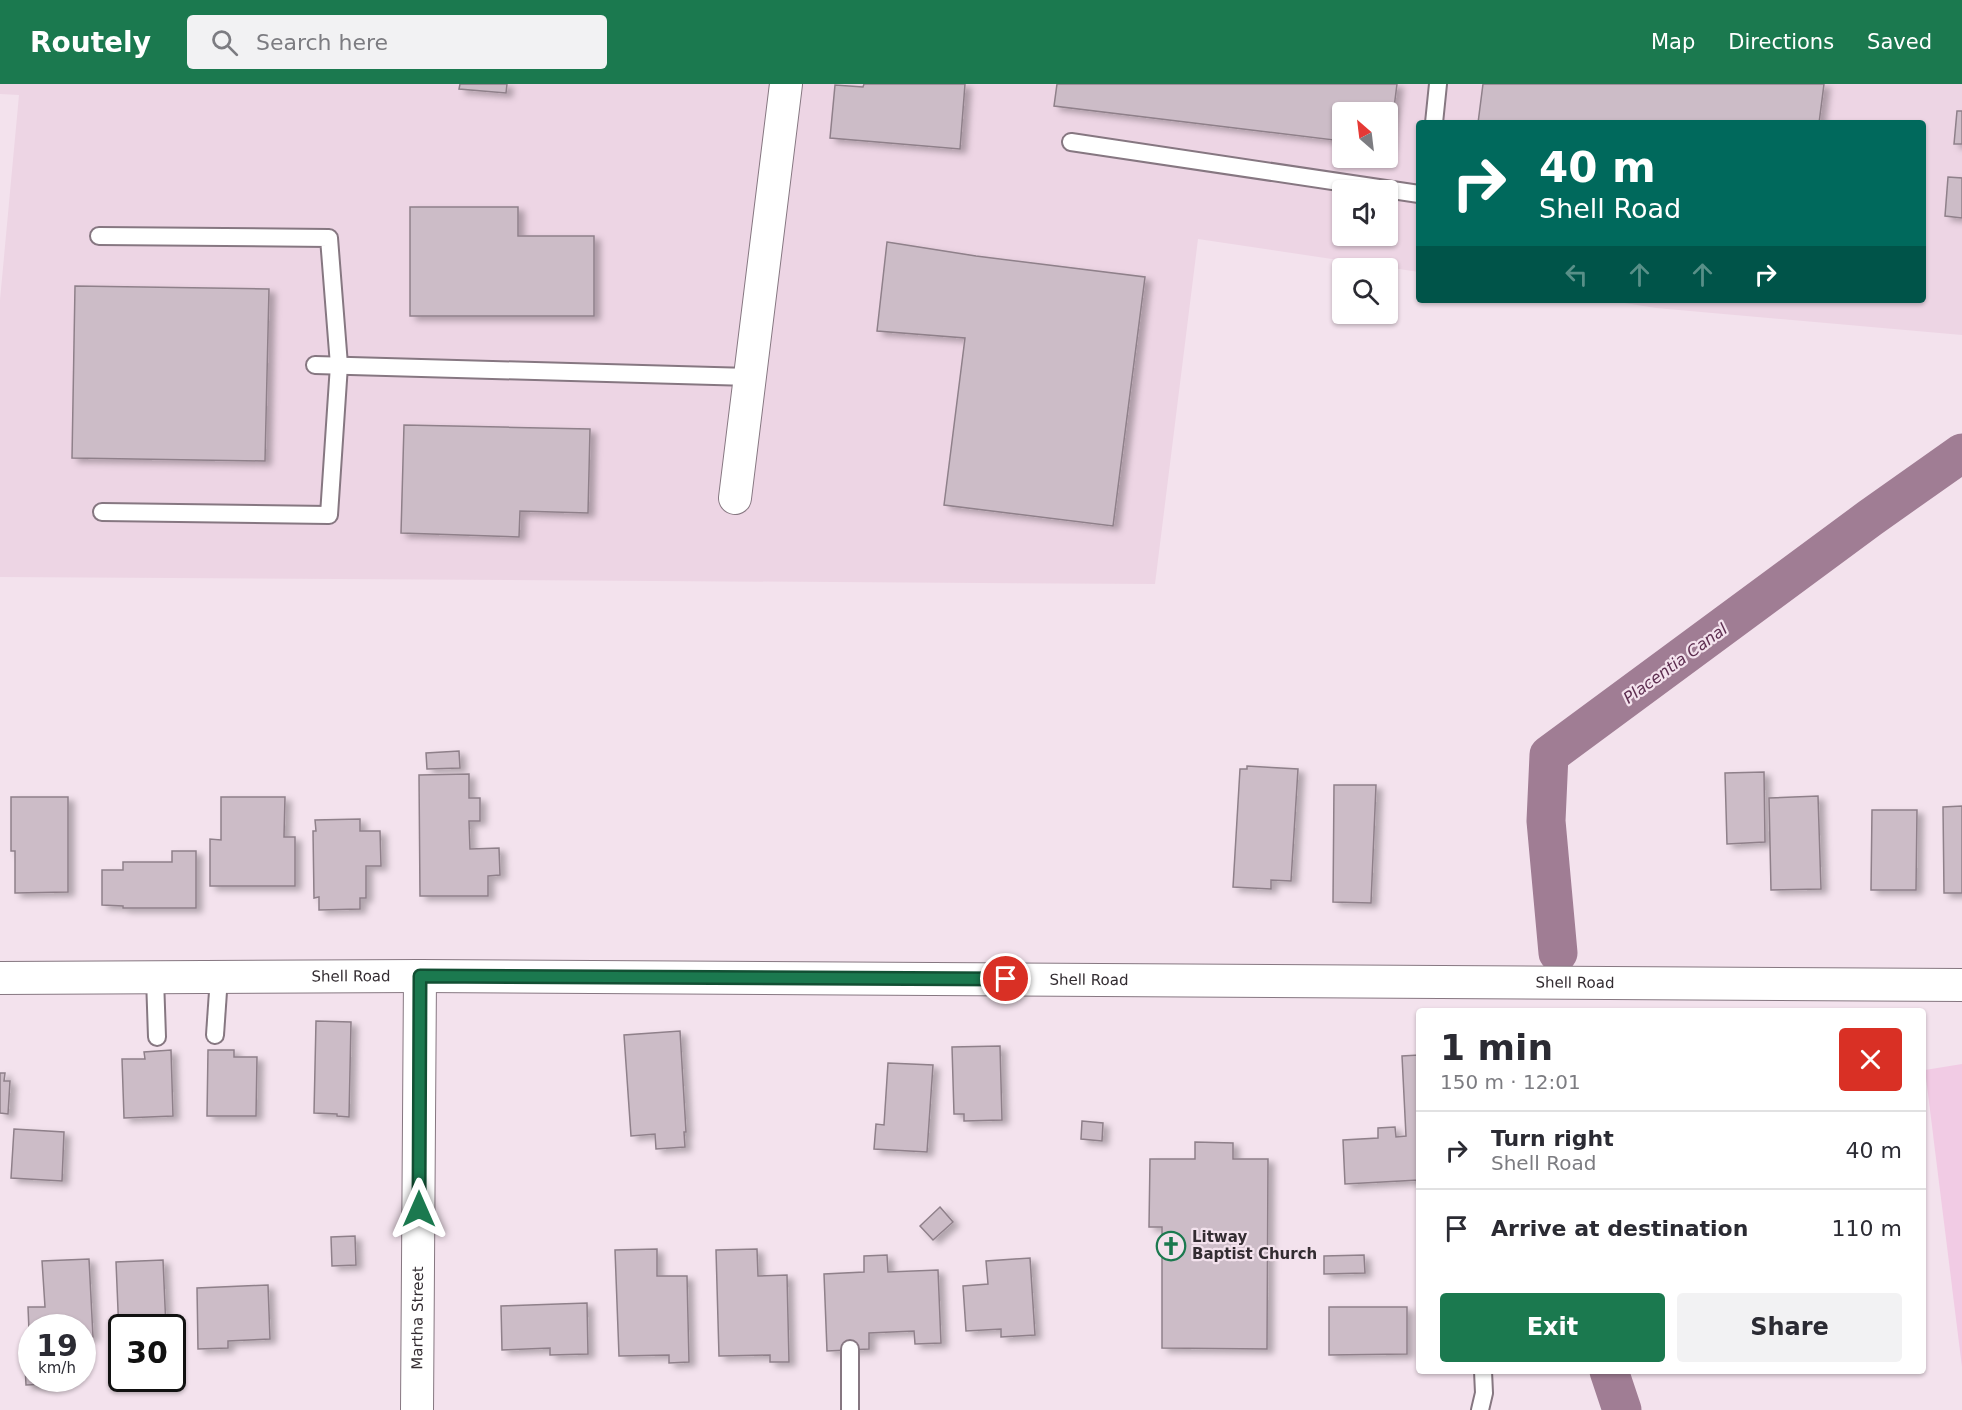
<!DOCTYPE html>
<html lang="en">
<head>
<meta charset="utf-8">
<style>
  :root { --surface:#fff; --page:#f2f2f3; --text:#2b2b33; --muted:#7c7c81; --line:#e1e1e2; --accent:#1b794f }
  body { margin:0; font-family:"DejaVu Sans",sans-serif; background:var(--page); color:var(--text); height:100vh; display:flex; flex-direction:column; font-size:22px; white-space:nowrap }
  * { box-sizing:border-box; margin:0 }
  p { font-size:20px; color:var(--muted) }
  .icon { flex:none; width:33px; height:33px; fill:none; stroke:currentColor; stroke-width:2; stroke-linecap:round; stroke-linejoin:round }
  .map { position:relative; flex:1; overflow:hidden }
  .side { position:absolute; left:1416px; top:924px; width:510px; height:366px; display:flex; flex-direction:column; background:var(--surface); border-radius:6px; box-shadow:0 2px 4px #0004 }
  .side>* { flex:none }
  .banner { position:absolute; left:1416px; top:36px; width:510px; height:183px; border-radius:6px; box-shadow:0 2px 4px #0004; background:#00695c; color:#fff; overflow:hidden }
  .needle { width:39px; rotate:332deg }
  .tools { position:absolute; left:1332px; top:18px; display:grid; gap:12px }
  .tools a { display:grid; place-items:center; width:66px; height:66px; border-radius:6px; background:var(--surface); box-shadow:0 2px 4px #0004; font-size:30px }
  .speed { position:absolute; left:18px; top:1230px; display:flex; gap:12px; font-size:30px; font-weight:700; text-align:center }
  .speed>* { display:grid; place-content:center; width:78px; height:78px; border-radius:50%; background:var(--surface); box-shadow:0 2px 4px #0004; line-height:1 }
  .speed small { font-size:15px; font-weight:400 }
  .speed .limit { border:3px solid #111; border-radius:9px; background:#fff; color:#111 }
  .pin { position:absolute; display:grid; place-items:center; width:51px; height:51px; color:#fff; margin:-26px; border:3px solid #fff; border-radius:50%; box-shadow:0 2px 6px #0007 }
  .me { position:absolute; width:66px; margin:-33px; rotate:0deg; stroke-linejoin:round; filter:drop-shadow(0 0 4px #0008) }
  .turn { display:flex; align-items:center; gap:21px; height:126px; padding:0 24px; font-size:27px }
  .turn .icon { width:78px; height:78px; stroke-width:2.5 }
  .turn b { display:block; font-size:42px; line-height:51px }
  .lanes { display:flex; align-items:center; height:57px; padding:0 24px; background:#0003; justify-content:center; gap:30px; direction:ltr }
  .lanes .off { opacity:.35 }
  .round { display:grid; place-items:center; flex:none; width:63px; height:63px; border-radius:6px; background:var(--page) }
  .summary { display:flex; align-items:center; justify-content:space-between; height:102px; padding:0 24px }
  h1 { font-size:36px; font-weight:700; line-height:45px }
  .primary-button { display:flex; gap:12px; margin-top:auto; padding:12px 24px }
  .primary-button a { flex:1; height:69px; border-radius:6px; background:var(--accent); color:#fff; font-size:24px; font-weight:700; line-height:69px; text-align:center }
  .primary-button a+a { background:var(--page); color:var(--text) }
  ul { padding:0; list-style:none }
  li { display:flex; align-items:center; gap:18px; height:78px; padding:0 24px; border-top:2px solid var(--line) }
  li div { flex:1 }
  li b { display:block; font-size:22px }
  li em { font-style:normal }
  header { display:flex; align-items:center; gap:36px; box-sizing:border-box; height:84px; padding:0 30px; background:var(--accent); color:#fff }
  header strong { font-size:28px }
  nav { display:flex; gap:33px; margin-inline-start:auto; font-size:21px }
  .search { width:420px; height:54px; background:var(--page); display:flex; align-items:center; gap:15px; box-sizing:border-box; padding:0 21px; border-radius:6px; color:var(--muted); font-size:22px }
  .map>svg:first-child { display:block }
  .built { fill:#edd5e4; fill-rule:evenodd }
  .green { fill:#f1cbe4 }
  .lines { fill:none; stroke-linecap:round; stroke-linejoin:round }
  .canal { stroke:#a07d94; stroke-width:39 }
  .building { fill:#ccbcc7; stroke:#8f808a; stroke-width:1.5; filter:url(#shadow) }
  .lane-casing { stroke:#867781; stroke-width:20 }
  .street-casing { stroke:#867781; stroke-width:34 }
  .lane { stroke:#fff; stroke-width:16 }
  .street { stroke:#fff; stroke-width:32 }
  .route-casing { stroke:#124f33; stroke-width:15 }
  .route { stroke:#1b794f; stroke-width:10 }
  .labels { text-anchor:middle; stroke-width:4.5; stroke-linejoin:round; paint-order:stroke }
  .street-label { font-size:15px; fill:#332c31; stroke:#f3e2ed }
  .poi-label { font-size:15px; font-weight:bold; fill:#332c31; stroke:#f3e2ed; text-anchor:start }
  .water-label { font-size:16px; font-style:italic; fill:#5e2e50; stroke:#f3e2ed }
</style>
</head>
<body>
<header>
<strong>Routely</strong>
<div class="search"><svg class="icon" aria-label="search" viewBox="0 0 24 24"><circle cx="10" cy="10" r="6"/><path d="M15 15l6 6"/></svg>Search here</div>
<nav><a>Map</a><a>Directions</a><a>Saved</a></nav>
</header>
<div class="map">
<svg width="1962" height="1326" viewBox="0 0 1962 1326">
  <defs>
    <filter id="shadow"><feDropShadow dx="6" dy="4" stdDeviation="3" flood-color="#0004"/></filter>
  </defs>
  <rect width="100%" height="100%" fill="#f3e2ed"/>
  <path class="built" d="M0,0H1962V251L1656,224L1606,216H1923V39H1419V188L1198,155L1155,500L0,493V216L19,11L0,10ZM1342,28H1388V74H1342ZM1342,106H1388V152H1342Z"/>
  <polygon class="green" points="1962,980 1962,1283 1925,986"/>
  <g class="lines">
    <g class="canal">
      <polyline points="1558,869 1546,737 1549,671 1870,434 1962,369"/>
      <polyline points="1609,1287 1622,1326"/>
    </g>
  </g>
  <g class="building">
    <polygon points="460,0 507,0 506,9 459,5"/>
    <polygon points="864,0 965,0 960,65 830,54 835,1 863,3"/>
    <polygon points="1057,0 1397,0 1389,63 1388,63 1388,28 1342,28 1342,57 1054,22"/>
    <polygon points="1483,0 1824,0 1819,39 1478,39"/>
    <polygon points="1957,27 1962,27 1962,60 1954,60"/>
    <polygon points="1948,93 1962,94 1962,134 1945,132"/>
    <polygon points="410,123 518,123 518,152 594,152 594,232 410,232"/>
    <polygon points="887,158 976,172 1145,193 1113,442 944,421 965,254 877,247"/>
    <polygon points="75,202 269,205 265,377 72,374"/>
    <polygon points="404,341 590,345 588,429 520,427 519,453 401,449"/>
    <polygon points="459,667 460,684 427,685 426,669"/>
    <polygon points="1247,682 1298,685 1291,797 1271,796 1271,805 1233,803 1240,685 1247,685"/>
    <polygon points="1764,688 1765,758 1727,760 1725,689"/>
    <polygon points="469,690 469,714 480,714 480,737 469,737 470,765 499,764 500,791 488,792 488,812 420,812 419,691"/>
    <polygon points="1334,701 1376,701 1371,819 1333,818"/>
    <polygon points="1818,712 1821,805 1771,806 1769,714"/>
    <polygon points="11,713 68,713 68,808 15,809 15,767 11,767"/>
    <polygon points="221,713 285,713 284,753 295,753 295,802 210,802 210,755 221,756"/>
    <polygon points="1962,722 1962,809 1944,809 1943,723"/>
    <polygon points="1872,726 1917,726 1916,806 1871,806"/>
    <polygon points="360,735 360,747 380,747 381,782 366,782 366,814 360,814 360,825 319,826 319,813 314,814 313,747 316,747 315,736"/>
    <polygon points="172,767 196,767 196,824 123,824 123,822 102,821 102,786 123,786 123,778 172,778"/>
    <polygon points="316,937 351,938 349,1033 337,1032 337,1030 314,1029"/>
    <polygon points="680,947 686,1048 684,1048 685,1063 656,1065 655,1050 631,1052 624,951"/>
    <polygon points="1000,962 1002,1036 964,1037 964,1030 954,1030 952,963"/>
    <polygon points="171,966 173,1032 124,1034 122,975 145,975 144,968"/>
    <polygon points="208,966 234,966 234,973 257,973 256,1032 207,1032"/>
    <polygon points="1419,971 1419,1096 1345,1100 1343,1056 1378,1054 1378,1044 1395,1043 1396,1053 1406,1052 1402,972"/>
    <polygon points="888,979 933,981 927,1068 874,1065 876,1040 884,1041"/>
    <polygon points="0,989 5,989 4,997 10,997 8,1030 0,1029"/>
    <polygon points="1082,1037 1103,1039 1102,1057 1081,1055"/>
    <polygon points="14,1045 64,1048 62,1097 11,1094"/>
    <polygon points="1195,1058 1233,1059 1233,1075 1268,1075 1267,1265 1162,1264 1162,1143 1149,1143 1150,1075 1195,1075"/>
    <polygon points="940,1123 953,1138 933,1156 920,1142"/>
    <polygon points="355,1152 356,1181 332,1182 331,1153"/>
    <polygon points="657,1165 657,1192 687,1192 689,1278 669,1279 669,1271 619,1272 615,1166"/>
    <polygon points="757,1165 758,1192 787,1191 789,1278 770,1278 770,1271 719,1272 716,1166"/>
    <polygon points="887,1171 888,1188 938,1186 941,1259 915,1260 914,1247 869,1249 869,1265 827,1267 824,1190 864,1188 864,1172"/>
    <polygon points="1364,1171 1365,1189 1324,1190 1324,1172"/>
    <polygon points="1030,1174 1035,1251 1001,1253 1001,1245 966,1247 963,1202 988,1200 986,1177"/>
    <polygon points="89,1175 93,1253 82,1254 82,1244 32,1244 32,1247 29,1247 28,1223 45,1223 42,1177"/>
    <polygon points="163,1176 166,1244 122,1244 122,1250 119,1250 116,1178"/>
    <polygon points="268,1201 270,1255 228,1257 228,1264 198,1265 197,1204"/>
    <polygon points="587,1219 588,1270 550,1271 550,1264 502,1266 501,1222"/>
    <polygon points="1329,1223 1407,1223 1407,1270 1329,1271"/>
    <polygon points="24,1265 32,1265 32,1294 50,1294 51,1300 26,1301"/>
  </g>
  <g class="lines">
    <g class="lane-casing">
      <g id="lane">
        <polyline points="1434,39 1438,0"/>
        <polyline points="1071,58 1419,110"/>
        <polyline points="99,152 329,154 339,281 329,431 102,428"/>
        <polyline points="315,281 750,293"/>
        <polyline points="155,894 157,953"/>
        <polyline points="215,951 219,893"/>
        <polyline points="850,1326 850,1265"/>
        <polyline points="1480,1326 1484,1309 1483,1287"/>
      </g>
    </g>
    <g class="street-casing">
      <g id="street">
        <polyline points="735,414 786,0"/>
        <path id="s1" d="M0,894L420,892L1962,901"/>
        <path id="s2" d="M417,1326L420,892"/>
      </g>
    </g>
    <use href="#lane" class="lane"/>
    <use href="#street" class="street"/>
  </g>
  <g class="lines">
    <g class="route-casing">
      <polyline id="route" points="419,1125 420,892 1006,895"/>
    </g>
    <use href="#route" class="route"/>
  </g>
  <defs>
    <g id="church-ring" transform="scale(1.5)"><circle r="9.5" fill="#f3e2ed" stroke="#1b794f" stroke-width="1.5"/><path d="M-1.2-6h2.4v3.5h3.3v2.4h-3.3V6h-2.4V-.1h-3.3v-2.4h3.3Z" fill="#1b794f"/></g>
  </defs>
  <g fill-rule="evenodd">
    <use href="#church-ring" x="1171" y="1162"/>
  </g>
  <g class="labels">
    <g class="street-label">
      <text dy="5" stroke="none"><textPath href="#s1" startOffset="351">Shell Road</textPath></text>
      <text dy="5" stroke="none"><textPath href="#s1" startOffset="1089">Shell Road</textPath></text>
      <text dy="5" stroke="none"><textPath href="#s1" startOffset="1575">Shell Road</textPath></text>
      <text dy="5" stroke="none"><textPath href="#s2" startOffset="92">Martha Street</textPath></text>
    </g>
    <g class="poi-label">
      <text x="1192" y="1158">Litway<tspan x="1192" dy="17">Baptist Church</tspan></text>
    </g>
    <g class="water-label">
      <text transform="translate(1675 579) rotate(-36)" y="6">Placentia Canal</text>
    </g>
  </g>
</svg>
<div class="tools">
<a><svg class="needle" viewBox="-14 -14 28 28"><path d="M0-13l5 13h-10z" fill="#e53935"/><path d="M0 13l5-13h-10z" fill="#7c7c81"/></svg></a>
<a><svg class="icon" aria-label="sound" viewBox="0 0 24 24"><path d="M4 9h4l5-4v14l-5-4H4zM17 9q2 3 0 6"/></svg></a>
<a><svg class="icon" aria-label="search" viewBox="0 0 24 24"><circle cx="10" cy="10" r="6"/><path d="M15 15l6 6"/></svg></a>
</div>
<div class="speed"><div>19<small>km/h</small></div><div class="limit">30</div></div>
<div class="pin" style="left:1006px;top:895px;background:#d93025"><svg class="icon" aria-label="arrive" viewBox="0 0 24 24"><path d="M6 21V4h12l-3 4 3 4H6"/></svg></div>
<svg class="me" style="left:419px;top:1125px" viewBox="-20 -20 40 40"><path d="M0-17L14 15 0 8-14 15z" fill="#1b794f" stroke="#fff" stroke-width="4"/></svg>
<div class="banner">
<div class="turn"><svg class="icon" aria-label="right" viewBox="0 0 24 24"><path d="M7 20v-9h11M14 6l5 5-5 5"/></svg><div><b>40 m</b>Shell Road</div></div>
<div class="lanes"><svg class="icon off" aria-label="left" viewBox="0 0 24 24"><path d="M17 20v-9H6M10 6l-5 5 5 5"/></svg><svg class="icon off" aria-label="ahead" viewBox="0 0 24 24"><path d="M12 20V5M6 11l6-6 6 6"/></svg><svg class="icon off" aria-label="ahead" viewBox="0 0 24 24"><path d="M12 20V5M6 11l6-6 6 6"/></svg><svg class="icon" aria-label="right" viewBox="0 0 24 24"><path d="M7 20v-9h11M14 6l5 5-5 5"/></svg></div>
</div>
<section class="side">
<div class="summary"><div><h1>1 min</h1><p>150 m · 12:01</p></div><a class="round" style="background:#d93025;color:#fff"><svg class="icon" aria-label="close" viewBox="0 0 24 24"><path d="M6 6l12 12M18 6L6 18"/></svg></a></div>
<ul>
<li><svg class="icon" aria-label="right" viewBox="0 0 24 24"><path d="M7 20v-9h11M14 6l5 5-5 5"/></svg><div><b>Turn right</b><p>Shell Road</p></div><em>40 m</em></li>
<li><svg class="icon" aria-label="arrive" viewBox="0 0 24 24"><path d="M6 21V4h12l-3 4 3 4H6"/></svg><div><b>Arrive at destination</b></div><em>110 m</em></li>
</ul>
<div class="primary-button"><a>Exit</a><a>Share</a></div>
</section>
</div>
</body>
</html>
